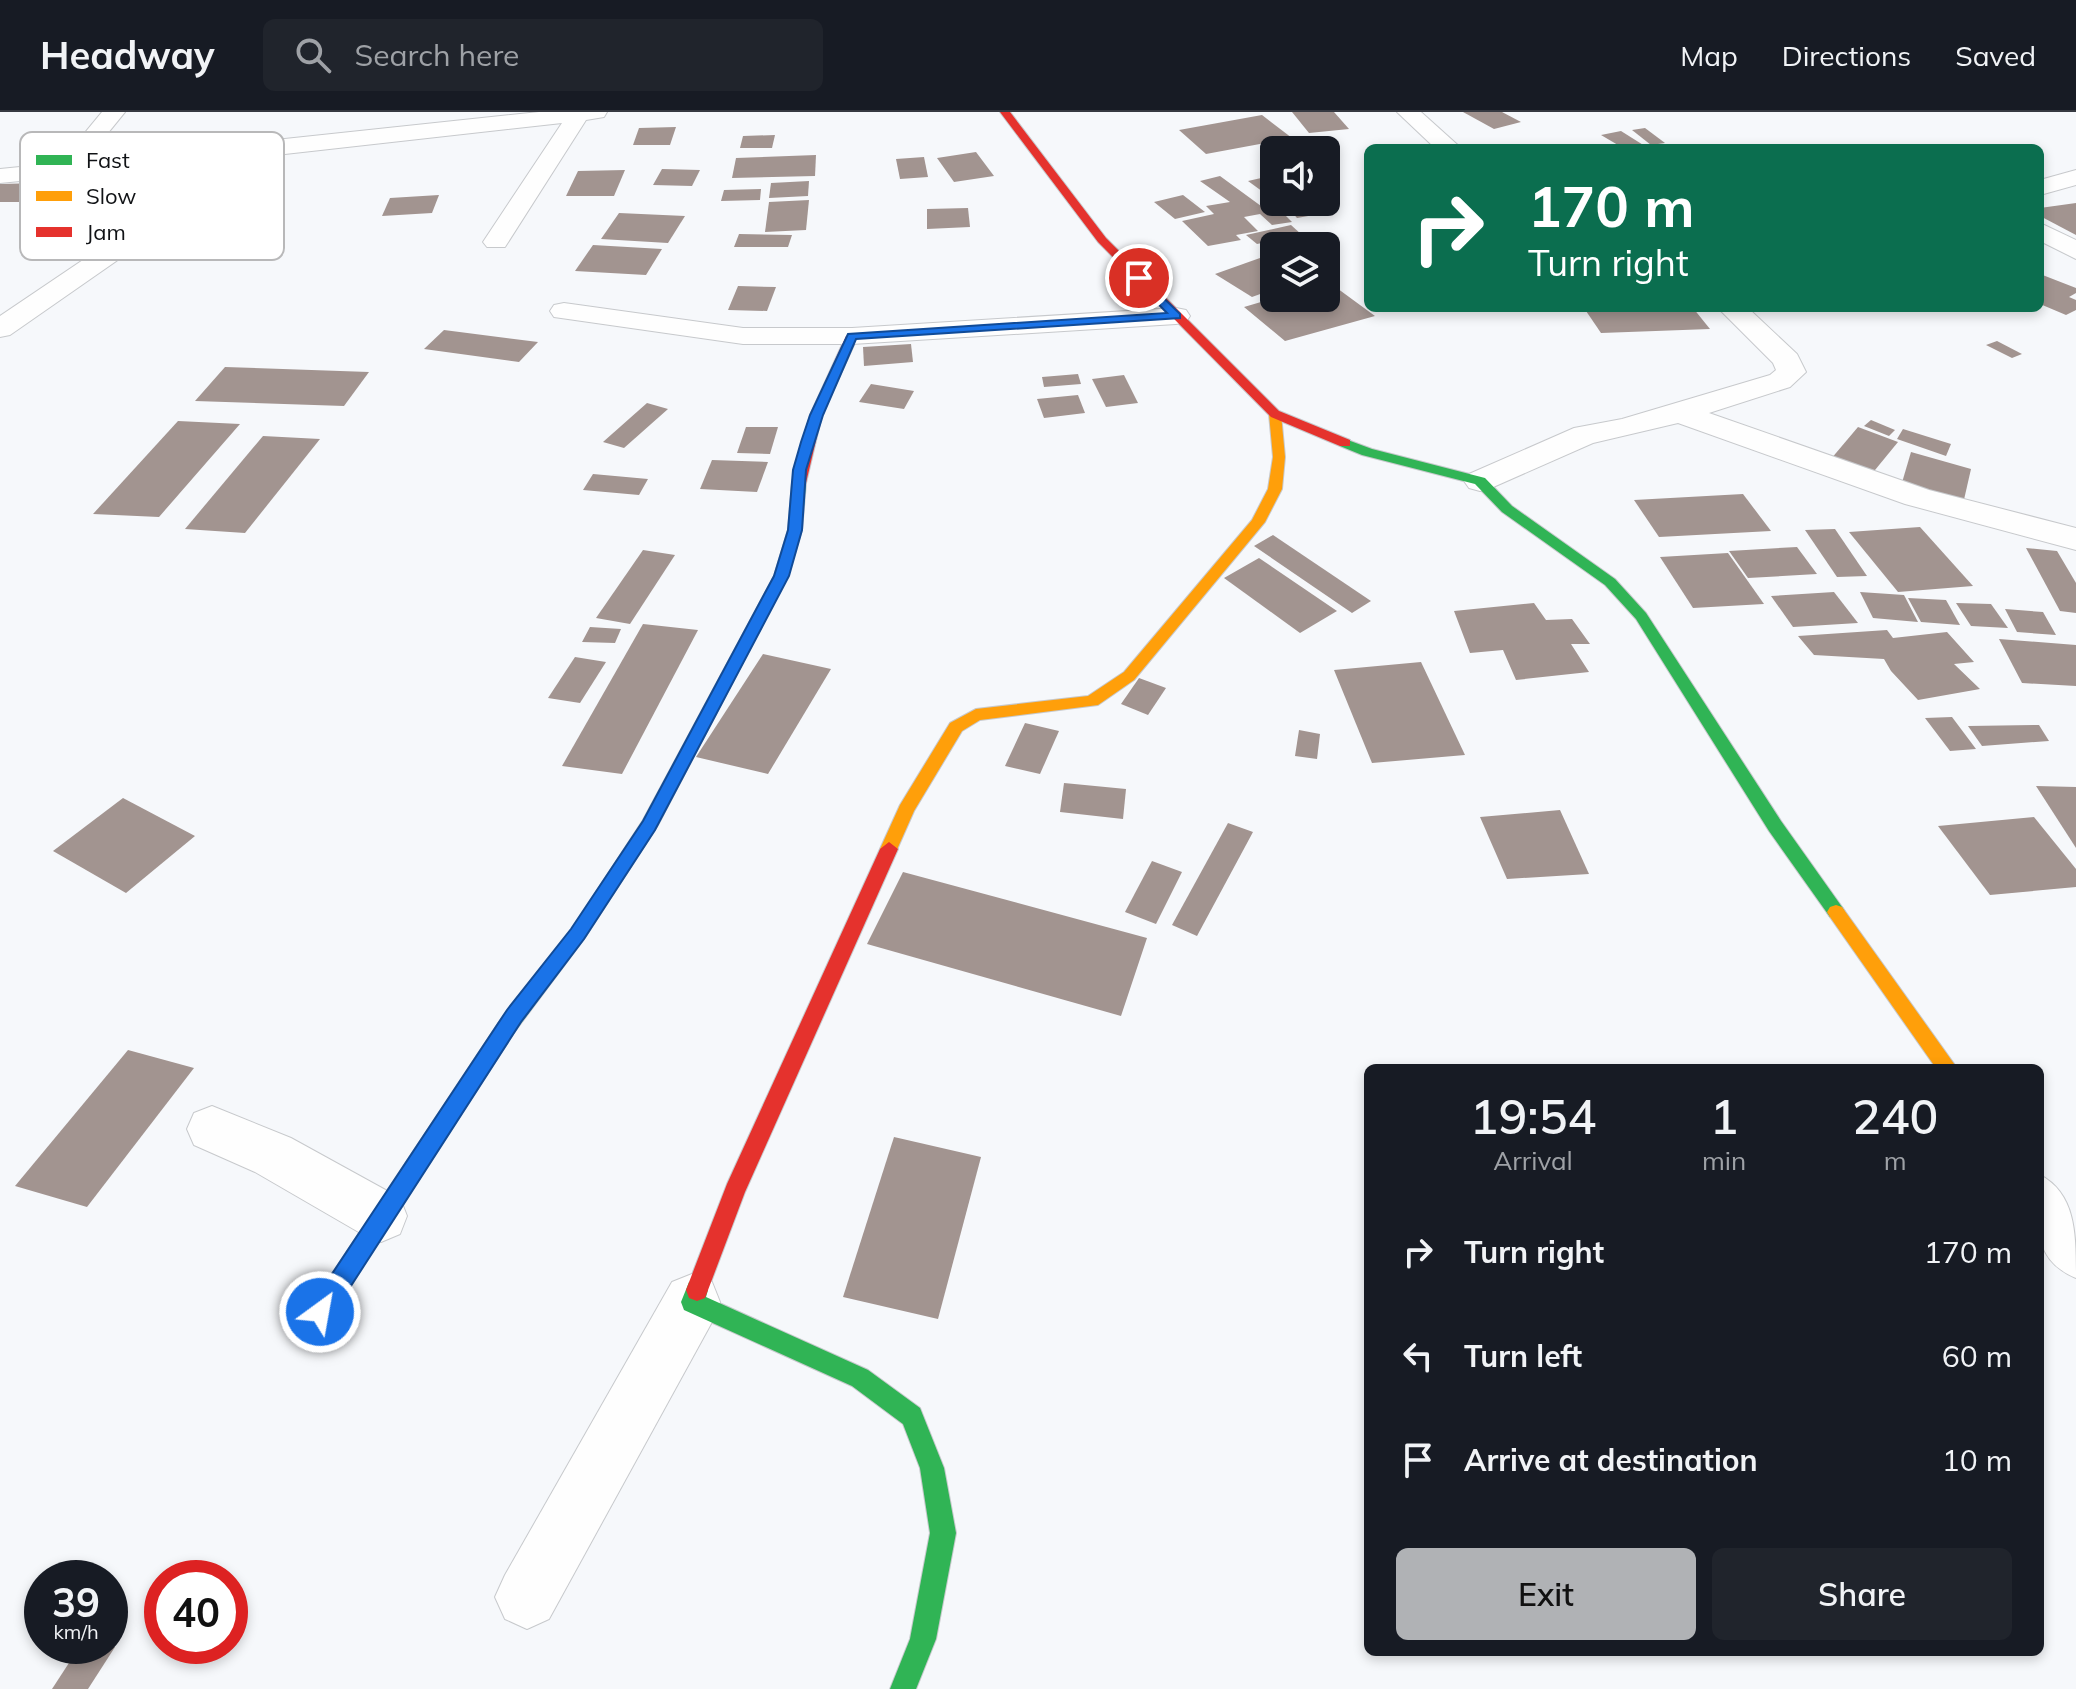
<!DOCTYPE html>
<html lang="en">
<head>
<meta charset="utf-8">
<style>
  :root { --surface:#171b24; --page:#20242c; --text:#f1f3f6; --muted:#9ea1a6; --line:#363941; --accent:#b0b2b5 }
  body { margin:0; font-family:Mulish,sans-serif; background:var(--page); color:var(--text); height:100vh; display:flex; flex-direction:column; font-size:30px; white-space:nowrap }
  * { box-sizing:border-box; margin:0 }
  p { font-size:26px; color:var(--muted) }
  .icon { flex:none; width:44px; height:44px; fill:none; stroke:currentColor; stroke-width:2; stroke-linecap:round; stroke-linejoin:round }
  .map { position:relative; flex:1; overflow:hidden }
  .drawer { position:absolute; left:1364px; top:952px; width:680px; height:592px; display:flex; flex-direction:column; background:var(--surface); border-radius:12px; box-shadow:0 4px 12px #0003 }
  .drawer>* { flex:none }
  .banner { position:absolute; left:1364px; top:32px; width:680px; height:168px; border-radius:12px; box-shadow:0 4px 12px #0003; background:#0b6e4f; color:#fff; overflow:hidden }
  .controls { position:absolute; left:1260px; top:24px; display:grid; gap:16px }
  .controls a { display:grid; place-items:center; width:80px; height:80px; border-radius:12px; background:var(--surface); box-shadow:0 4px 12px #0003; font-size:40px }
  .speed { position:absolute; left:24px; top:1448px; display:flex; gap:16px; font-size:40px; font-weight:700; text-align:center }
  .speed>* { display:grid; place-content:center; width:104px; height:104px; border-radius:50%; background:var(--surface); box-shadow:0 4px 12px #0003; line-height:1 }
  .speed small { font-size:20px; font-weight:400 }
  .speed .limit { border:12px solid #d22; background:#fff; color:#111 }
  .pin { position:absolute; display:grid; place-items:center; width:68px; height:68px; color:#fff; margin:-34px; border:4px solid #fff; border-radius:50%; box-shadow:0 2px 8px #0007 }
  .me { position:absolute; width:88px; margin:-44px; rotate:32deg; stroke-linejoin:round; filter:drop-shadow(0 0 6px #0008) }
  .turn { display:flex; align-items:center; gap:28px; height:168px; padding:0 32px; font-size:36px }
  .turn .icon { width:104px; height:104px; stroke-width:2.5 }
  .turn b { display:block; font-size:56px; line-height:68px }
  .eta { display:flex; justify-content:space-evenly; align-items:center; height:136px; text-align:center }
  .eta b { font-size:48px; font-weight:600; line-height:56px }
  .cta { display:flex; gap:16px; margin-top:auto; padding:16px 32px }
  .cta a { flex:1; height:92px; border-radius:12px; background:var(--accent); color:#111; font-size:32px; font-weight:600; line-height:92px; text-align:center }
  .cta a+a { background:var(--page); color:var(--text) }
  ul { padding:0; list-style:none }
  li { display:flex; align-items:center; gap:24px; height:104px; padding:0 32px }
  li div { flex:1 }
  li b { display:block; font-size:30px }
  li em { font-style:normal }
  header { display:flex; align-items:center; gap:48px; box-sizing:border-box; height:112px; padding:0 40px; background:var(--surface); border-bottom:2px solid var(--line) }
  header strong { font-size:38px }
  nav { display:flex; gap:44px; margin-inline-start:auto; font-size:28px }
  .search { width:560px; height:72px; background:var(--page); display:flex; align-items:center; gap:20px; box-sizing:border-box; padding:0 28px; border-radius:12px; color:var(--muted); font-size:30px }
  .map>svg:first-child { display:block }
  .building { fill:#a29490 }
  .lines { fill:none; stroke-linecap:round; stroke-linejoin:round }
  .street-casing { stroke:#c7c9cc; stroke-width:2 }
  .fast-casing { stroke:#c7c9cc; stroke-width:2 }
  .slow-casing { stroke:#c7c9cc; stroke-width:2 }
  .jam-casing { stroke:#c7c9cc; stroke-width:2 }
  .street { fill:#fefefe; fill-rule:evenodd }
  .fast { fill:#30b455; fill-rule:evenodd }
  .slow { fill:#ff9f0a; fill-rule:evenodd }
  .jam { fill:#e5322d; fill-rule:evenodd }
  .route { fill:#1a73e8; stroke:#114b97; stroke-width:2 }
  .key { fill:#fff; stroke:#b8b8b9; stroke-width:2 }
  .key-label { font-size:22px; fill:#111316 }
</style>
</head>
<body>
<header>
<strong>Headway</strong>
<div class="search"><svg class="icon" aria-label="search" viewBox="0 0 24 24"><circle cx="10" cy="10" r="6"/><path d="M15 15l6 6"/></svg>Search here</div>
<nav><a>Map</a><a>Directions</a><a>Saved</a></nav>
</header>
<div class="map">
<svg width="2076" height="1577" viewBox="0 0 2076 1577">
  <rect width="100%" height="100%" fill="#f6f8fb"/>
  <g class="building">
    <polygon points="1292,0 1334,0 1349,17 1309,21"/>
    <polygon points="1463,0 1502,0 1521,10 1494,17"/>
    <polygon points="1262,3 1292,26 1206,42 1179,18"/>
    <polygon points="676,15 670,33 633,33 639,16"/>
    <polygon points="1645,16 1665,31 1651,33 1632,18"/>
    <polygon points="1621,19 1648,36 1623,36 1601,23"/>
    <polygon points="775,23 772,36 740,36 743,24"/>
    <polygon points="976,40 994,64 954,70 937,46"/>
    <polygon points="816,43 815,64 732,66 736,46"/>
    <polygon points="924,45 928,65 900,67 896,47"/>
    <polygon points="662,57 700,58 692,74 653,73"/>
    <polygon points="625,58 614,84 566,84 578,59"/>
    <polygon points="1274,63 1274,88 1248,69"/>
    <polygon points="1220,64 1261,94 1274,92 1292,110 1272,113 1260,102 1244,105 1258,119 1236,123 1241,128 1208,134 1182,109 1214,102 1206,94 1230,90 1200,69"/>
    <polygon points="809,69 808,84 769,86 771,71"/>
    <polygon points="39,71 19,90 0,90 0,72"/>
    <polygon points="761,77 760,88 721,89 724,78"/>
    <polygon points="439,83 432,101 382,104 390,86"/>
    <polygon points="1183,83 1205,100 1175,107 1154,90"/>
    <polygon points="809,88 806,118 765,120 769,90"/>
    <polygon points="1283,90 1314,90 1325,101 1297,106"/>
    <polygon points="2076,91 2076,123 2040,104 2040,96"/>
    <polygon points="968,96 970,115 927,117 927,97"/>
    <polygon points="619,101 685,104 668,131 601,127"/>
    <polygon points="1291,113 1302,123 1257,132 1246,123"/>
    <polygon points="739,122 792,123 788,135 734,135"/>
    <polygon points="593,133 662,137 646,163 575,159"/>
    <polygon points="1274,141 1274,177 1252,185 1215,162"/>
    <polygon points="2040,162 2076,176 2076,181 2069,185 2076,188 2076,198 2066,203 2040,192"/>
    <polygon points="1330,171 1375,204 1285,229 1244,195 1275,186 1326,186 1326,172"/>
    <polygon points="738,174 776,175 767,199 728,198"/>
    <polygon points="1584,196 1693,196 1710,217 1601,221"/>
    <polygon points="444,218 538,230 519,250 424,237"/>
    <polygon points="1997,229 2022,242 2012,246 1986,233"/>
    <polygon points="911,232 913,250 864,254 863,235"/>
    <polygon points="225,255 369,260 344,294 195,289"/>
    <polygon points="1078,262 1081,272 1044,275 1042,265"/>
    <polygon points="1124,263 1138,291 1106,295 1092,267"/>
    <polygon points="871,272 914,279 904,297 859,290"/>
    <polygon points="1078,283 1085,301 1044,306 1037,287"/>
    <polygon points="647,291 668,297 624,336 603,330"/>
    <polygon points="1871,308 1895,318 1889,324 1864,314"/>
    <polygon points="178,309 240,312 159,405 93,402"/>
    <polygon points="746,315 778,315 770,342 737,341"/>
    <polygon points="1858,315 1898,330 1866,369 1825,354"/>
    <polygon points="1903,317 1951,332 1946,344 1897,327"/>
    <polygon points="263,324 320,327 245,421 185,417"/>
    <polygon points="1911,340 1971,357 1963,392 1901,374"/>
    <polygon points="712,348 768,350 757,380 700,377"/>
    <polygon points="593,362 648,367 639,383 583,378"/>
    <polygon points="1743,382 1771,419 1659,425 1634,388"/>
    <polygon points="1920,415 1973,474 1898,480 1849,420"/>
    <polygon points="1835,417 1867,464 1837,465 1805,418"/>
    <polygon points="1273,423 1371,489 1352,501 1254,434"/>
    <polygon points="1797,435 1817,462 1748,466 1729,439"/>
    <polygon points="2026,436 2057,439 2076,471 2076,501 2060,499"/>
    <polygon points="643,438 675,443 630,512 596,506"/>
    <polygon points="1728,441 1764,492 1693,496 1660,445"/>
    <polygon points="1259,446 1337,499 1300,521 1224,466"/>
    <polygon points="1834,480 1858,511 1793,515 1771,484"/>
    <polygon points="1860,480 1904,483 1918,510 1873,506"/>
    <polygon points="1908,486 1946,488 1960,513 1921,510"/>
    <polygon points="1534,491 1546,508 1572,507 1590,532 1571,532 1589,560 1516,568 1503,538 1470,541 1454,499"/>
    <polygon points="1956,491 1991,492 2008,516 1971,514"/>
    <polygon points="2005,497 2043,500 2056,523 2017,520"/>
    <polygon points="643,512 698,518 622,662 562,654"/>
    <polygon points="590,515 621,517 615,531 582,530"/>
    <polygon points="1887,518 1893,526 1947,520 1974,550 1954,552 1980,577 1918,588 1891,559 1884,547 1814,543 1798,524"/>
    <polygon points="1999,527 2076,533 2076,574 2022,571"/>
    <polygon points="763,542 831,557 768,662 696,645"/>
    <polygon points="575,545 606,550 580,591 548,586"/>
    <polygon points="1421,550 1465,643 1372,651 1334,558"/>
    <polygon points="1139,566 1166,576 1148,603 1121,592"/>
    <polygon points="1952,605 1976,637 1950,639 1925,606"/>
    <polygon points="1025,611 1059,619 1040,662 1005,654"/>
    <polygon points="2039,613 2049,629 1982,634 1968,614"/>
    <polygon points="1299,618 1320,622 1317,647 1295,644"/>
    <polygon points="1064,671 1126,677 1123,707 1060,700"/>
    <polygon points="2036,674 2076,675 2076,736"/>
    <polygon points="123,686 195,724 126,781 53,739"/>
    <polygon points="1560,698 1589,762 1507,767 1480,705"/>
    <polygon points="2034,705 2076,757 2076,775 1990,783 1938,714"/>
    <polygon points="1228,711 1253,720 1197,824 1172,813"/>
    <polygon points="1152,749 1182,760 1156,812 1125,800"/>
    <polygon points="903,760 1147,826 1121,904 867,832"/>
    <polygon points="128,938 194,956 87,1095 15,1074"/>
    <polygon points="894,1025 981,1045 938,1207 843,1185"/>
    <polygon points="110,1533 115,1535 88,1577 52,1577 80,1534"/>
  </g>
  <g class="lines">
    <g class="street-casing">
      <g id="street">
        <polygon points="102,0 125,0 86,48 539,0 607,0 604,5 586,8 505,135 487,135 483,130 562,11 267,44 10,223 0,225 0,204 231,48 0,71 0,57 60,51"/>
        <polygon points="1397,0 1421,0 1461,36 1435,36"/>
        <polygon points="2076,58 2076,73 2040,83 2040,68"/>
        <polygon points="2040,111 2076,128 2076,147 2040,129"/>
        <polygon points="564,191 743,216 852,216 1176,196 1186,198 1190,204 1186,210 1176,212 852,232 743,232 554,205 550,199 554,193"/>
        <polygon points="1718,196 1748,196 1797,242 1806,260 1790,275 1709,301 1929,378 2076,416 2076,438 1905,392 1678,311 1593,331 1491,376 1480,379 1469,376 1464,369 1469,362 1574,316 1622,307 1770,263 1776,258 1773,251"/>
        <polygon points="212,994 291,1026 400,1086 407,1104 400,1122 381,1130 362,1122 255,1060 194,1033 187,1017 194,1001"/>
        <path d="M2040,1063C2076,1082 2076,1122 2076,1166C2028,1146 2040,1107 2040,1063Z"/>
        <polygon points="692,1162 712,1170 720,1190 712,1210 549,1507 527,1517 505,1507 495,1485 505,1463 672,1170"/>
      </g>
    </g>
    <g class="fast-casing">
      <g id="fast">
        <polygon points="1345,327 1372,337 1485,366 1512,394 1615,467 1646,501 1781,709 1842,795 1845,800 1842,805 1830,805 1769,719 1636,507 1605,473 1502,400 1475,372 1362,343 1340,334 1340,328"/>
        <polygon points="799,367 806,371 802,418 788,464 658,713 584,827 513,922 506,925 499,922 496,916 499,910 572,817 643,708 774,464 788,418 792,371"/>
        <polygon points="697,1167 705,1170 708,1178 706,1185 868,1258 920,1296 944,1356 956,1421 936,1527 916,1577 890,1577 910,1527 930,1421 920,1356 903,1312 852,1274 684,1198 681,1190 689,1170"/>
      </g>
    </g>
    <g class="slow-casing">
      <g id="slow">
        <polygon points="1275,298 1281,302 1285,345 1282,377 1265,410 1134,568 1098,593 980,608 962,619 914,699 895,742 883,742 880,737 900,693 950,611 976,597 1088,584 1124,560 1252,408 1268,377 1273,345 1269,302"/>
        <polygon points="1836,793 1842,795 1957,956 1936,956 1830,805 1827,800 1830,795"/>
      </g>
    </g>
    <g class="jam-casing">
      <g id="jam">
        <polygon points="1000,0 1010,0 1106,126 1279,299 1350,328 1350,334 1340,334 1271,305 1098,130"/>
        <polygon points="852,221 858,224 822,303 806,371 799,375 794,374 792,371 810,303 846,224"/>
        <polygon points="889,730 898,737 745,1080 705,1186 697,1189 689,1186 686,1178 727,1072 880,737"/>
        <polygon points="506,907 513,910 516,916 513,922 328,1208 320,1211 312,1208 309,1200 312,1192 499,910"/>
      </g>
    </g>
    <use href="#street" class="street"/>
    <use href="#fast" class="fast"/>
    <use href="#slow" class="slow"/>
    <use href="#jam" class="jam"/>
  </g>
  <polygon class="route" points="1139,162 1180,202 1180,206 856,227 823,303 806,358 802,418 789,464 655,718 584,827 521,910 329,1208 320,1211 312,1208 309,1200 312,1192 507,898 571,817 643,709 774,464 788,418 793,358 801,330 810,303 848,222 1167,201 1135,168 1135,163"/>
  <rect x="20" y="20" width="264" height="128" rx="12" class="key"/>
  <rect x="36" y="43" width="36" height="10" fill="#30b455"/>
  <rect x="36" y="79" width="36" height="10" fill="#ff9f0a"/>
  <rect x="36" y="115" width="36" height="10" fill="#e5322d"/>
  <g class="key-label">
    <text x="86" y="56">Fast</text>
    <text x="86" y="92">Slow</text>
    <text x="86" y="128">Jam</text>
  </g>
</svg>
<div class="controls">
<a><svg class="icon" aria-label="sound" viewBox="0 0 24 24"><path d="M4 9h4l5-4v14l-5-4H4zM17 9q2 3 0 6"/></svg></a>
<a><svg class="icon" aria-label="layers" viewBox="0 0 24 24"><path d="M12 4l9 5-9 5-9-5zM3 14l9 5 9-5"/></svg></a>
</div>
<div class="speed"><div>39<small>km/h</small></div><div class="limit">40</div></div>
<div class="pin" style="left:1139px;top:166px;background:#d93025"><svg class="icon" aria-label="arrive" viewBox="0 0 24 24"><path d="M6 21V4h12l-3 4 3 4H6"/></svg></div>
<svg class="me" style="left:320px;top:1200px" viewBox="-20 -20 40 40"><circle r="17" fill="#1a73e8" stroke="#fff" stroke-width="3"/><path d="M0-11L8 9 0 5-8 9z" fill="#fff"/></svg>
<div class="banner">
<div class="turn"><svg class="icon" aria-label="right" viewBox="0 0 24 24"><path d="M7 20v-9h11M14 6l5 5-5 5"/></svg><div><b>170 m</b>Turn right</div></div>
</div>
<section class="drawer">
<div class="eta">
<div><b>19:54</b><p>Arrival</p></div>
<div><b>1</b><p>min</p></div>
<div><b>240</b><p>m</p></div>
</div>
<ul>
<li><svg class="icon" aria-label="right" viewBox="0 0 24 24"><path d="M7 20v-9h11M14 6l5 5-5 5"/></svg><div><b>Turn right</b></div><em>170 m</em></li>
<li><svg class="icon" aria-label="left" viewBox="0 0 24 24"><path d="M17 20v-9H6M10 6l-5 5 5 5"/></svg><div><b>Turn left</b></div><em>60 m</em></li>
<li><svg class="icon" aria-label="arrive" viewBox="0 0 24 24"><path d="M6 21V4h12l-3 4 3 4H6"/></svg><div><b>Arrive at destination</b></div><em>10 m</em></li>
</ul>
<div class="cta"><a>Exit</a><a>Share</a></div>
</section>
</div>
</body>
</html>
